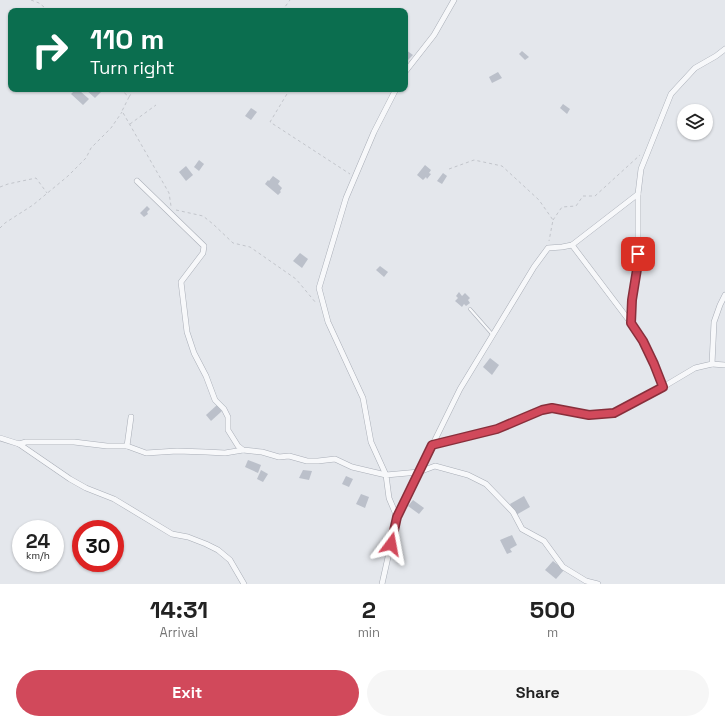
<!DOCTYPE html>
<html lang="en">
<head>
<meta charset="utf-8">
<style>
  :root { --surface:#fff; --page:#f6f6f6; --text:#222; --muted:#767676; --accent:#d1495b }
  body { margin:0; font-family:"Space Grotesk",sans-serif; background:var(--page); color:var(--text); height:100vh; display:flex; flex-direction:column; font-size:15px; white-space:nowrap }
  * { box-sizing:border-box; margin:0 }
  p { font-size:13px; color:var(--muted) }
  .icon { flex:none; width:22px; height:22px; fill:none; stroke:currentColor; stroke-width:2; stroke-linecap:round; stroke-linejoin:round }
  .map { position:relative; height:584px; overflow:hidden }
  .drawer { display:flex; flex-direction:column; background:var(--surface); flex:1 }
  .drawer>* { flex:none }
  .guide { position:absolute; left:8px; top:8px; width:400px; height:84px; border-radius:8px; box-shadow:0 1px 3px #0004; background:#0b6e4f; color:#fff; overflow:hidden }
  .tools { position:absolute; left:677px; top:104px; display:grid; gap:8px }
  .tools a { display:grid; place-items:center; width:36px; height:36px; border-radius:50%; background:var(--surface); box-shadow:0 1px 3px #0004; font-size:20px }
  .speed { position:absolute; left:12px; top:520px; display:flex; gap:8px; font-size:20px; font-weight:700; text-align:center }
  .speed>* { display:grid; place-content:center; width:52px; height:52px; border-radius:50%; background:var(--surface); box-shadow:0 1px 3px #0004; line-height:1 }
  .speed small { font-size:10px; font-weight:400 }
  .speed .limit { border:6px solid #d22; background:#fff; color:#111 }
  .pin { position:absolute; display:grid; place-items:center; width:34px; height:34px; color:#fff; margin:-17px; border-radius:8px; box-shadow:0 2px 6px #0006 }
  .me { position:absolute; width:44px; margin:-22px; rotate:13deg; stroke-linejoin:round; filter:drop-shadow(0 0 3px #0008) }
  .turn { display:flex; align-items:center; gap:14px; height:84px; padding:0 16px; font-size:18px }
  .turn .icon { width:52px; height:52px; stroke-width:2.5 }
  .turn b { display:block; font-size:28px; line-height:34px }
  .eta { display:flex; justify-content:space-evenly; align-items:center; height:68px; text-align:center }
  .eta b { font-size:24px; font-weight:800; line-height:28px }
  .primary-button { display:flex; gap:8px; margin-top:auto; padding:8px 16px }
  .primary-button a { flex:1; height:46px; border-radius:24px; background:var(--accent); color:#fff; font-size:16px; font-weight:800; line-height:46px; text-align:center }
  .primary-button a+a { background:var(--page); color:var(--text) }
  .map>svg:first-child { display:block }
  .building { fill:#bbc0ca }
  .lines { fill:none; stroke-linecap:round; stroke-linejoin:round }
  .lane-casing { stroke:#a9aeb7; stroke-width:3.5 }
  .street-casing { stroke:#a9aeb7; stroke-width:6 }
  .path { stroke:#c2c5cb; stroke-width:1; stroke-dasharray:3 3; stroke-linecap:butt }
  .lane { stroke:#f7f8fa; stroke-width:2.5 }
  .street { stroke:#f7f8fa; stroke-width:5 }
  .route-casing { stroke:#882f3b; stroke-width:10 }
  .route { stroke:#d1495b; stroke-width:7 }
</style>
</head>
<body>
<div class="map">
<svg width="725" height="584" viewBox="0 0 725 584">
  <rect width="100%" height="100%" fill="#e4e7ec"/>
  <g class="building">
    <polygon points="406,50 413,55 407,61 405,59 405,53"/>
    <polygon points="522,51 529,57 525,60 519,54"/>
    <polygon points="498,72 502,78 492,83 489,77"/>
    <polygon points="76,89 82,89 80,91 89,99 83,105 71,94"/>
    <polygon points="85,89 100,89 102,91 95,98"/>
    <polygon points="563,104 570,109 567,114 560,108"/>
    <polygon points="251,108 257,112 251,120 245,116"/>
    <polygon points="199,160 204,164 199,171 194,167"/>
    <polygon points="425,165 431,170 429,173 431,174 427,179 426,177 423,180 417,175"/>
    <polygon points="186,166 193,175 186,181 179,172"/>
    <polygon points="443,173 447,176 442,184 437,181"/>
    <polygon points="273,176 280,181 278,184 282,188 280,191 281,192 278,195 265,184 268,180 269,181"/>
    <polygon points="147,206 150,209 147,212 148,214 144,217 140,213"/>
    <polygon points="300,253 308,259 302,268 293,261"/>
    <polygon points="380,266 388,272 384,277 376,270"/>
    <polygon points="459,292 462,296 465,293 470,298 468,300 470,303 466,306 464,304 462,307 455,301 458,298 456,296"/>
    <polygon points="490,358 499,365 492,375 483,367"/>
    <polygon points="217,405 222,411 211,421 206,415"/>
    <polygon points="248,460 261,465 258,473 245,467"/>
    <polygon points="261,470 268,474 263,482 257,479"/>
    <polygon points="303,470 312,471 309,480 299,478"/>
    <polygon points="346,476 353,479 349,487 342,484"/>
    <polygon points="361,494 369,497 365,508 356,504"/>
    <polygon points="524,496 530,507 516,515 510,504"/>
    <polygon points="413,500 424,508 419,514 408,506"/>
    <polygon points="512,535 517,545 510,549 512,552 507,554 500,540"/>
    <polygon points="553,561 564,570 556,579 545,570"/>
  </g>
  <g class="lines">
    <g class="lane-casing">
      <polyline id="lane" points="470,309 492,334"/>
    </g>
    <g class="street-casing">
      <g id="street">
        <polyline points="405,72 434,35 454,0"/>
        <polyline points="137,181 204,246 203,253 181,282 187,332 194,353 206,376 215,400 224,409 228,417 228,430 238,446 243,450 262,452 279,457 289,456 307,461 318,461 335,459 352,467 386,475"/>
        <polyline points="638,194 638,263 632,300 631,323 643,341 654,364 663,387 695,368 712,364 714,322 720,305 725,295"/>
        <polyline points="572,245 631,323"/>
        <polyline points="712,364 725,365"/>
        <polyline points="131,417 127,446 146,453 177,451 206,452 225,453 243,450"/>
        <polyline points="0,438 19,444 26,442 74,442 107,446 127,446"/>
        <polyline points="19,444 70,479 86,488 114,499 172,534 188,537 206,544 218,550 230,560 244,584"/>
        <polyline points="432,445 497,429 542,410 552,408 589,415 614,413 663,387"/>
        <polyline points="386,475 371,442 363,398 328,322 319,288 346,198 374,132 396,89"/>
        <polyline points="397,517 389,498 386,475 419,472 435,466 468,475 486,484 513,512 522,529 544,541 563,567 586,581 598,584"/>
        <polyline points="382,584 397,517 460,389 534,267 548,248 562,247 572,245 638,194 641,169 671,94 695,68 716,56 725,49"/>
      </g>
    </g>
    <g class="path">
      <polyline points="31,0 39,3 49,11"/>
      <polyline points="282,11 290,0"/>
      <polyline points="120,89 129,97 134,89"/>
      <polyline points="290,89 270,122 350,174"/>
      <polyline points="129,97 122,111 169,193 171,206"/>
      <polyline points="130,124 156,105"/>
      <polyline points="449,169 474,160 502,166 539,200 553,220 549,241"/>
      <polyline points="0,187 8,184 36,178 47,193"/>
      <polyline points="176,210 203,216 213,224 233,243 250,247 296,279 316,303"/>
      <polyline points="553,220 562,207 576,206 583,196 595,196 640,155"/>
      <polyline points="0,228 5,223 33,205 68,176 86,158 91,148 111,128 122,112"/>
    </g>
    <use href="#lane" class="lane"/>
    <use href="#street" class="street"/>
  </g>
  <g class="lines">
    <g class="route-casing">
      <polyline id="route" points="391,544 397,517 432,445 497,429 542,410 552,408 589,415 614,413 663,387 654,364 643,341 631,323 632,300 638,263 638,254"/>
    </g>
    <use href="#route" class="route"/>
  </g>
</svg>
<div class="tools">
<a><svg class="icon" aria-label="layers" viewBox="0 0 24 24"><path d="M12 4l9 5-9 5-9-5zM3 14l9 5 9-5"/></svg></a>
</div>
<div class="speed"><div>24<small>km/h</small></div><div class="limit">30</div></div>
<div class="pin" style="left:638px;top:254px;background:#d93025"><svg class="icon" aria-label="arrive" viewBox="0 0 24 24"><path d="M6 21V4h12l-3 4 3 4H6"/></svg></div>
<svg class="me" style="left:391px;top:544px" viewBox="-20 -20 40 40"><path d="M0-17L14 15 0 8-14 15z" fill="#d1495b" stroke="#fff" stroke-width="4"/></svg>
<div class="guide">
<div class="turn"><svg class="icon" aria-label="right" viewBox="0 0 24 24"><path d="M7 20v-9h11M14 6l5 5-5 5"/></svg><div><b>110 m</b>Turn right</div></div>
</div>
</div>
<section class="drawer">
<div class="eta">
<div><b>14:31</b><p>Arrival</p></div>
<div><b>2</b><p>min</p></div>
<div><b>500</b><p>m</p></div>
</div>
<div class="primary-button"><a>Exit</a><a>Share</a></div>
</section>
</body>
</html>
